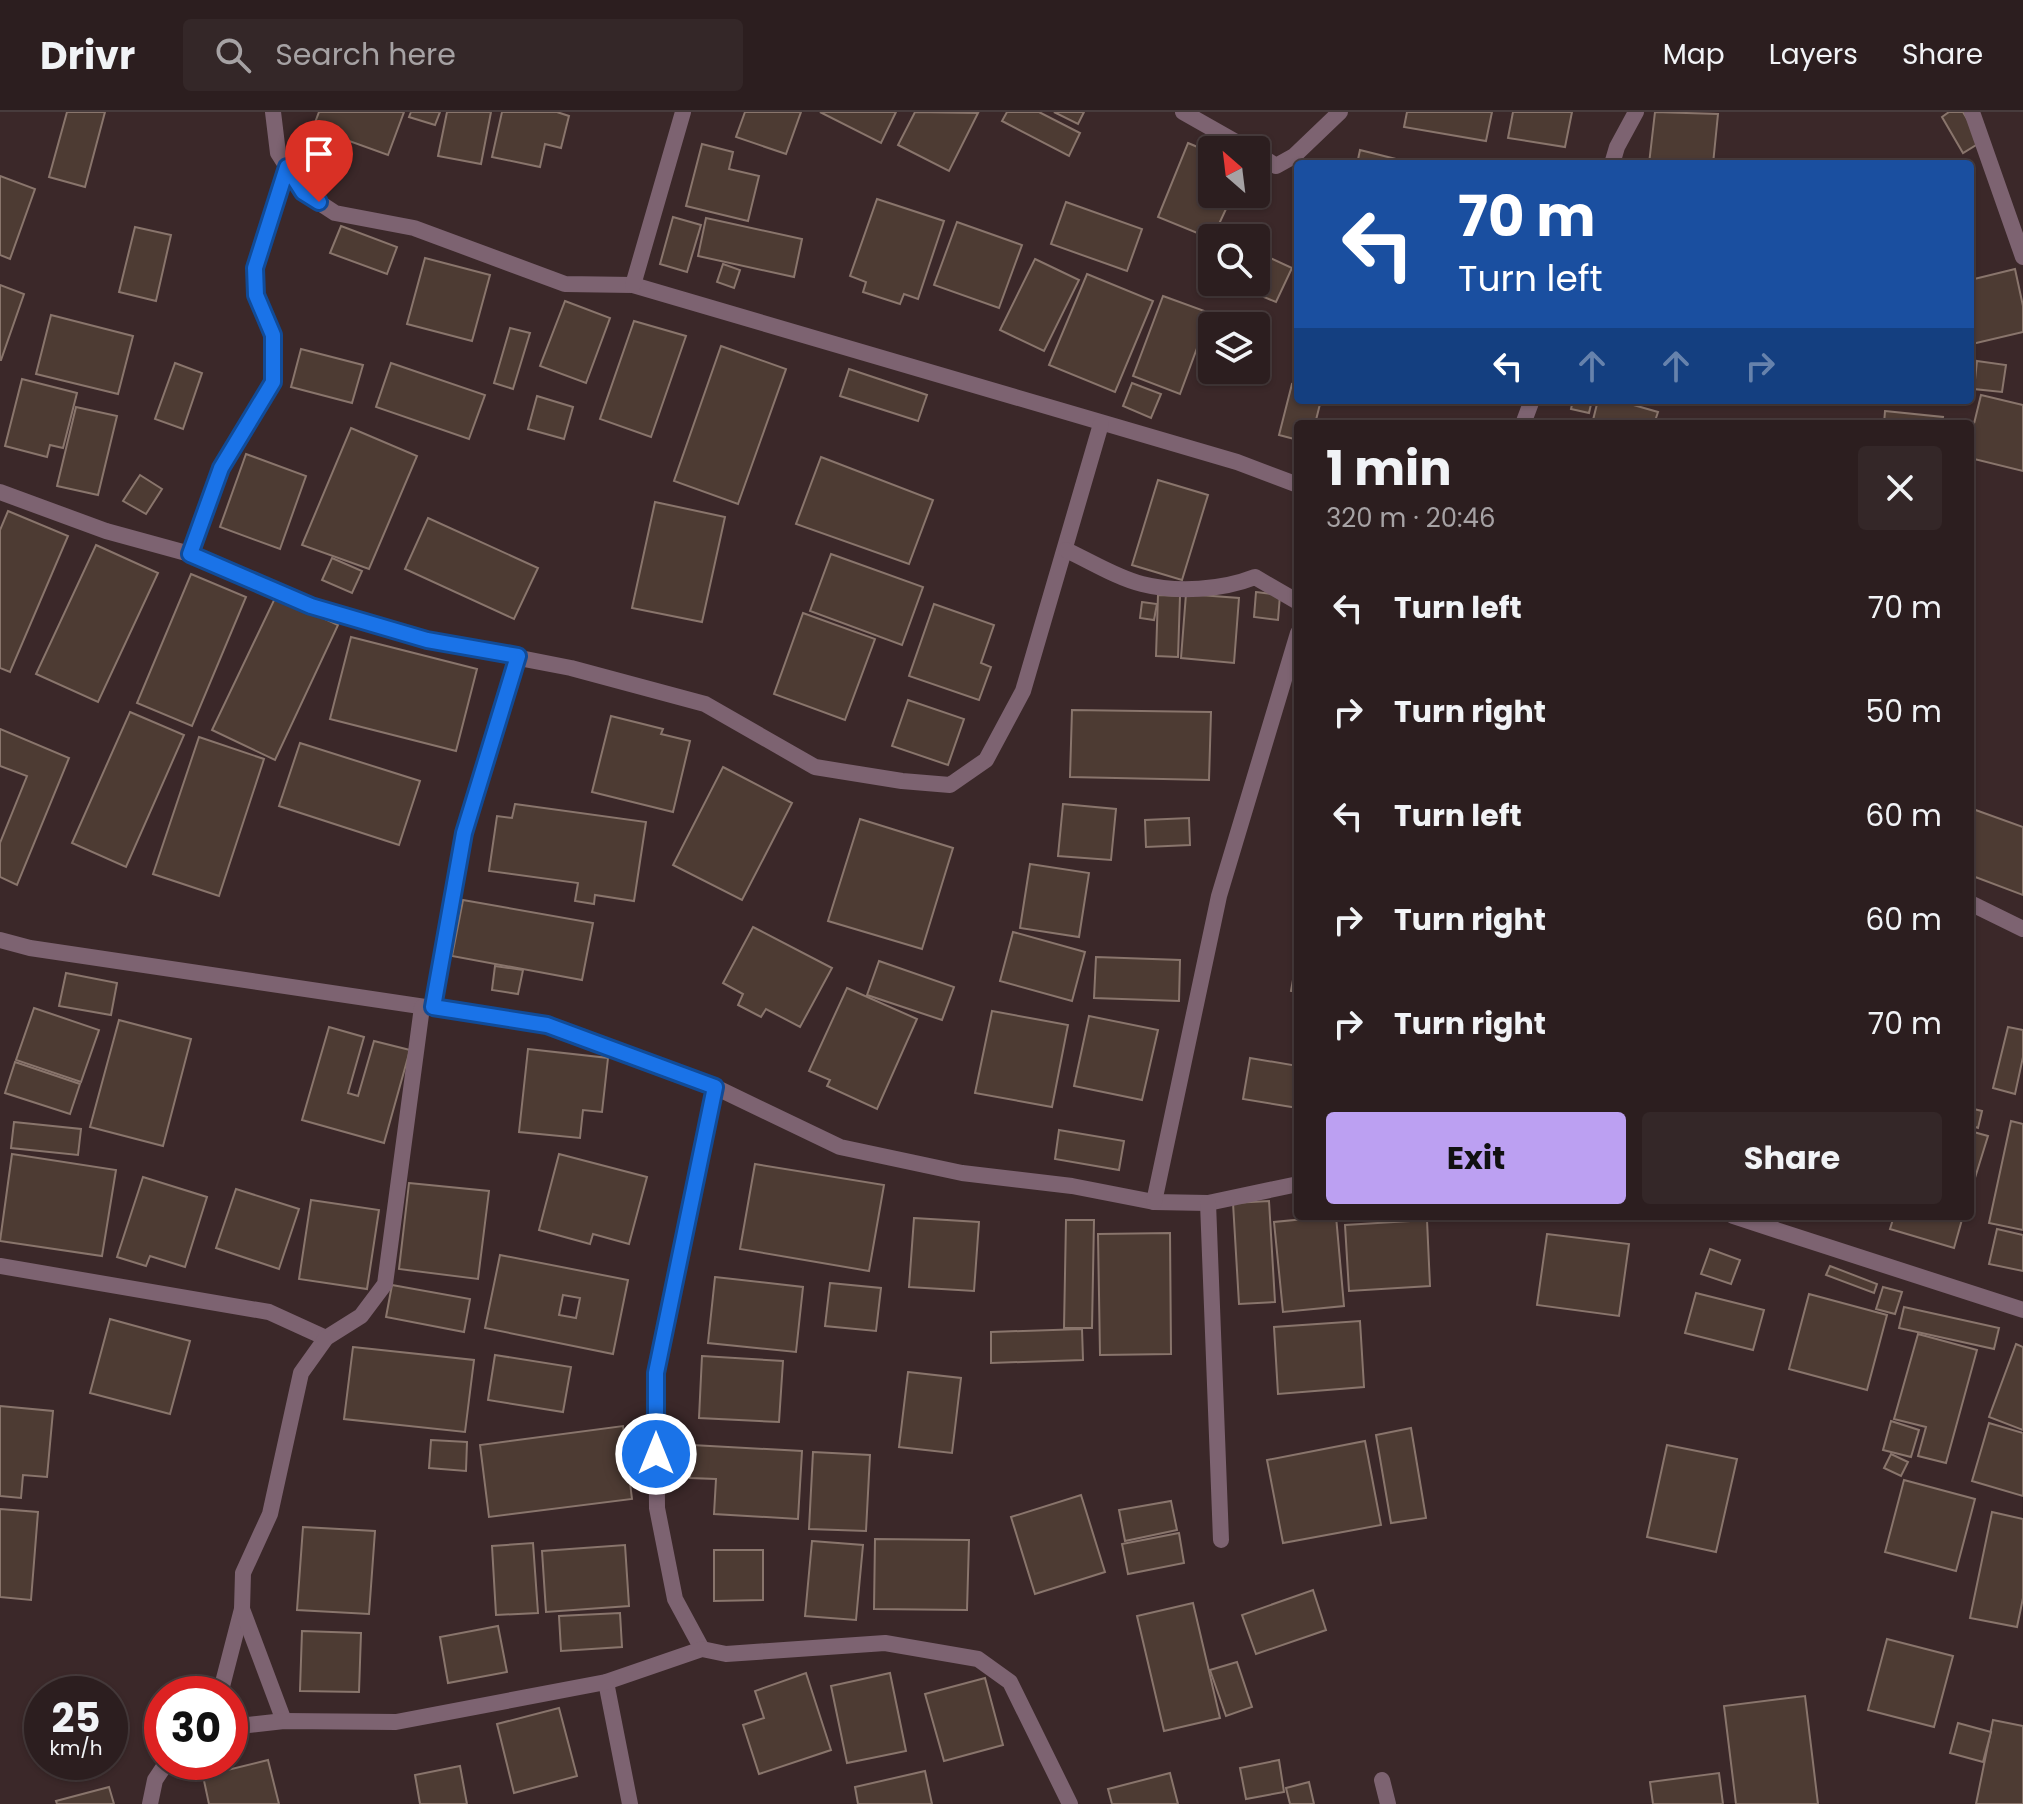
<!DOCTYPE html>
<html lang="en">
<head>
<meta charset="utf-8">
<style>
  :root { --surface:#2c1e1f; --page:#342728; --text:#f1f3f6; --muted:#a6a2a4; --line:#483c3d; --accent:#bca0f2 }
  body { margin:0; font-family:Poppins,sans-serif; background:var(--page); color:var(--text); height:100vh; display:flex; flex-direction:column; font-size:30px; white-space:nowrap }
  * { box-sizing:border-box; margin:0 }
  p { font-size:26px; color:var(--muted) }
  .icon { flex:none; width:44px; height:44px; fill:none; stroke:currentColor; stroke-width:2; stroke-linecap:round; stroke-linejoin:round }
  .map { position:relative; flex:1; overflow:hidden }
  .side { position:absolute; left:1294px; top:308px; width:680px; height:800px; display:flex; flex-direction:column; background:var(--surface); border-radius:8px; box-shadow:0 2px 6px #0004,0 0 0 2px var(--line) }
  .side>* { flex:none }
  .banner { position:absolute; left:1294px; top:48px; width:680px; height:244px; border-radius:8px; box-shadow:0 2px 6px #0004,0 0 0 2px var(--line); background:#1a4fa0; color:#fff; overflow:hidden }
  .needle { width:52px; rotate:332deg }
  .controls { position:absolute; left:1198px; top:24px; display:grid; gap:16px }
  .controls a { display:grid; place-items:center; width:72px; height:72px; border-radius:8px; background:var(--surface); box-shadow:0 2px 6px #0004,0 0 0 2px var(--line); font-size:40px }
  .speed { position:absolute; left:24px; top:1564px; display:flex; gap:16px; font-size:40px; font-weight:700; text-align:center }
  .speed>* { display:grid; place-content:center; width:104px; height:104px; border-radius:50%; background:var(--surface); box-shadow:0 2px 6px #0004,0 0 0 2px var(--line); line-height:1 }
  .speed small { font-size:20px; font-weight:400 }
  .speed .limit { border:12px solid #d22; background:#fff; color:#111 }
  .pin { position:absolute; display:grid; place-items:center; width:68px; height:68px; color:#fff; margin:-82px -34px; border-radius:50% 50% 50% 0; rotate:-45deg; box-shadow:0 0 8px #0007 }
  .pin .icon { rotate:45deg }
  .me { position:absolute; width:88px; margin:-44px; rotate:0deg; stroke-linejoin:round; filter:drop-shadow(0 0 6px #0008) }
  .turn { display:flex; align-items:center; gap:28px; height:168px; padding:0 32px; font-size:36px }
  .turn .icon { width:104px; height:104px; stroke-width:2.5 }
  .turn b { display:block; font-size:56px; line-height:68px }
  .lanes { display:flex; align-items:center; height:76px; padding:0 32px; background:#0003; justify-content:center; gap:40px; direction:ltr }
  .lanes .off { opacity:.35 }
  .round { display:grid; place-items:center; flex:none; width:84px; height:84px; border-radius:8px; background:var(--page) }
  .head { display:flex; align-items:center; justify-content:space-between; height:136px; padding:0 32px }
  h1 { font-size:48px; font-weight:700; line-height:60px }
  .primary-button { display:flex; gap:16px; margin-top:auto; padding:16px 32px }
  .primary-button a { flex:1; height:92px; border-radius:8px; background:var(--accent); color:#111; font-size:32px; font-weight:700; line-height:92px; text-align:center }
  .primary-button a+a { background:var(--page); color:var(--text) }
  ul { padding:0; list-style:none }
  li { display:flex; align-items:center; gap:24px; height:104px; padding:0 32px }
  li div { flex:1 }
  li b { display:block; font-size:30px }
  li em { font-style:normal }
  header { display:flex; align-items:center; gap:48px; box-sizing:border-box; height:112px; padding:0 40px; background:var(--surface); border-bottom:2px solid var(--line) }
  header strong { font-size:38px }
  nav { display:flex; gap:44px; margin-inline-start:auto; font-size:28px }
  .search { width:560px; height:72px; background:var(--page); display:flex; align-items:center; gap:20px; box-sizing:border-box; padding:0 28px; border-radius:8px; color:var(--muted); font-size:30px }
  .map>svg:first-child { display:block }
  .building { fill:#4d3b33; stroke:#89756c; stroke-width:2; fill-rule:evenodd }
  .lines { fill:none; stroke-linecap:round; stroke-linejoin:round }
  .street { stroke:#7d6371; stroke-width:16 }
  .route-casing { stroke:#114b97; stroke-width:20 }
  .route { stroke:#1a73e8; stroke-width:14 }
</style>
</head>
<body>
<header>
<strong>Drivr</strong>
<div class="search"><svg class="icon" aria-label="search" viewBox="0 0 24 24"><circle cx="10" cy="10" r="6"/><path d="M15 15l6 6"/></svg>Search here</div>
<nav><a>Map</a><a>Layers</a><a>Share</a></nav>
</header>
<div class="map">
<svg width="2023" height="1692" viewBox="0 0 2023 1692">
  <rect width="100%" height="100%" fill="#3b2829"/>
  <g class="building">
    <polygon points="67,0 105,0 85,75 49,65"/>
    <polygon points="319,0 404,0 388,43 313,16"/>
    <polygon points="411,0 440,0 435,13 409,5"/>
    <polygon points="447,0 491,0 481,52 438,44"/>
    <polygon points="502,0 557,0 569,4 561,36 545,32 540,55 492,45"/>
    <polygon points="745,0 801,0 786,42 736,25"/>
    <polygon points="820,0 896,0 881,31"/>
    <polygon points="915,0 978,1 949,59 898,33"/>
    <polygon points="1007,0 1039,0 1080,21 1069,44 1002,9"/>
    <polygon points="1054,0 1084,0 1078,12"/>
    <polygon points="1407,0 1492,0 1486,29 1404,15"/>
    <polygon points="1513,0 1572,0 1565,35 1508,26"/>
    <polygon points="1655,0 1718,2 1713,52 1649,52"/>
    <polygon points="1949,0 1963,0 1981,30 1963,41 1942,5"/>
    <polygon points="1188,31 1212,41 1212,82 1233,82 1212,127 1158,105"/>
    <polygon points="702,32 733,40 729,57 759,64 748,109 686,94"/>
    <polygon points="1360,38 1416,52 1357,52"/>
    <polygon points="0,64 35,77 10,147 0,143"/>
    <polygon points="877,87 944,109 918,187 904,182 900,192 863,180 866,170 850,164"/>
    <polygon points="1066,90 1142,117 1127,159 1051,132"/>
    <polygon points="673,105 701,113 687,160 660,152"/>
    <polygon points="706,106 802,127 794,165 698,144"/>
    <polygon points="957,110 1022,133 999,196 934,173"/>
    <polygon points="341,114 397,135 387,162 330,141"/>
    <polygon points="135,115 171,123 156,189 119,180"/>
    <polygon points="1268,145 1292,156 1276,190 1252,180"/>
    <polygon points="425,146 490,163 472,229 407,212"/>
    <polygon points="1035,147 1079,168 1044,239 1000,218"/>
    <polygon points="723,152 740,158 734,176 717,170"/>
    <polygon points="2015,157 2023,194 2023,220 1972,232 1970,168"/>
    <polygon points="1087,162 1153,189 1115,280 1049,253"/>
    <polygon points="0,173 24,182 1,248 0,248"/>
    <polygon points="1163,184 1210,201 1180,282 1133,264"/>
    <polygon points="565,189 610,206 586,271 540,254"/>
    <polygon points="51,203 133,224 118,282 36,262"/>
    <polygon points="634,209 686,224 651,325 600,307"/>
    <polygon points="510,216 530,221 513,277 494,271"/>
    <polygon points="721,234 786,257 738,392 674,369"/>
    <polygon points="301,237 363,253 352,291 291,275"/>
    <polygon points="1977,249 2006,253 2002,280 1974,277"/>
    <polygon points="175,251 202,261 183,317 155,307"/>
    <polygon points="391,251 485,283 469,327 376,295"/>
    <polygon points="849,257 927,283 918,309 840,284"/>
    <polygon points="22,267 77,281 63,336 50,333 47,345 5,334"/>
    <polygon points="1132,271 1161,282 1151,306 1123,294"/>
    <polygon points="1292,272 1298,273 1298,288 1321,288 1315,312 1298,312 1298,328 1279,323"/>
    <polygon points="1981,283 2023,293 2023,359 1970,346 1970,328"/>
    <polygon points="537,284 573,295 564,327 528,317"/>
    <polygon points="1573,288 1592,288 1589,301 1571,297"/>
    <polygon points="1598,288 1616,288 1658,300 1654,312 1592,312"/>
    <polygon points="76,295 117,304 98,383 57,374"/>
    <polygon points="1885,299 1943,305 1942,312 1884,312"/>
    <polygon points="351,316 417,344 369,457 302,433"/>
    <polygon points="246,342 306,364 280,437 220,415"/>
    <polygon points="821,345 933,388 909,452 796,412"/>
    <polygon points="140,363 162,377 146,402 123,389"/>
    <polygon points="1158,368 1208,383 1182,468 1132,453"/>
    <polygon points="655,390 725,405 702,510 632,496"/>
    <polygon points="8,399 68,424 10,560 0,556 0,418"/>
    <polygon points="428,406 538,456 514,507 405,457"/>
    <polygon points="96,433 158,461 98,590 36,562"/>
    <polygon points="831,442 923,475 902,533 810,499"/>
    <polygon points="332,446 362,459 352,481 322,468"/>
    <polygon points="191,462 246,485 192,614 137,591"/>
    <polygon points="1256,480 1280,483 1278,508 1254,505"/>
    <polygon points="1186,482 1239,486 1234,551 1181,546"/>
    <polygon points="1158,483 1180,484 1178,545 1156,544"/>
    <polygon points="276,484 338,513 275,648 212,618"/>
    <polygon points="1142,490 1157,492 1154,508 1140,506"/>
    <polygon points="934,492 994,513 981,551 991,555 979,588 909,564"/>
    <polygon points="803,501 875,527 845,608 774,582"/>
    <polygon points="351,525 477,557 456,639 330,607"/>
    <polygon points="908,588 964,607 948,653 892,634"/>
    <polygon points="1072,598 1211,600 1209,668 1070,665"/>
    <polygon points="130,600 184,623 126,755 72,731"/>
    <polygon points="611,604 663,617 661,622 690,629 673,700 592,680"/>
    <polygon points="0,617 69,646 17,773 0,765 0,731 27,664 0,654"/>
    <polygon points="199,625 264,647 219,784 153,762"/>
    <polygon points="300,631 420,669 399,733 279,694"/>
    <polygon points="723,655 792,691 742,788 673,753"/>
    <polygon points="515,692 646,710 634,789 595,783 594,792 575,789 578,771 489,759 497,704 512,706"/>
    <polygon points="1063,692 1116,697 1111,748 1058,744"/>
    <polygon points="1970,696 2023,715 2023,783 1970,763"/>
    <polygon points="1189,706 1190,733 1146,735 1145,708"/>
    <polygon points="860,707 953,736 922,837 828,809"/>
    <polygon points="1030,752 1089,761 1079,825 1020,816"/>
    <polygon points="463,788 593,811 582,868 452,844"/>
    <polygon points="753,815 832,856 800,915 766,897 761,905 738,893 743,882 723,871"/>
    <polygon points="1013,820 1085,840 1072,889 1000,869"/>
    <polygon points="1298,840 1298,880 1291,879"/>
    <polygon points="1096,845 1180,848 1179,889 1094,886"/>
    <polygon points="879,849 954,875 942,908 867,883"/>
    <polygon points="495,854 523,858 518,882 492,878"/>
    <polygon points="66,861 117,871 111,903 59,894"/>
    <polygon points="847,876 917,907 877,997 827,974 830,968 809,959"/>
    <polygon points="34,896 99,918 81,970 16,948"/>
    <polygon points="992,899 1068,913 1052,995 975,981"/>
    <polygon points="1089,904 1158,918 1142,988 1074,974"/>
    <polygon points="119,908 191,927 163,1034 90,1015"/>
    <polygon points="329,915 364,925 348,981 358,984 374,929 410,938 384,1031 302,1008"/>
    <polygon points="2008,915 2023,918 2023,945 2015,982 1993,976"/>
    <polygon points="528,937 608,946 602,1000 583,998 580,1026 519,1020"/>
    <polygon points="1250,946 1298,954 1298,996 1243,987"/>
    <polygon points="15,950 80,972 70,1002 5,981"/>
    <polygon points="1970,996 1982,999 1978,1016 1970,1013"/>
    <polygon points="2011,1009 2023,1012 2023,1118 1989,1111"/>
    <polygon points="14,1010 81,1017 78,1043 11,1036"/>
    <polygon points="1059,1018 1124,1029 1119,1058 1055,1047"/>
    <polygon points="1970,1019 1988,1024 1970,1082"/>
    <polygon points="12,1042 116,1058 102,1144 0,1129"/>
    <polygon points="559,1042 647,1065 629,1132 593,1122 590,1132 539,1118"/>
    <polygon points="755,1052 884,1073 869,1159 740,1137"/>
    <polygon points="143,1065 207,1085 185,1155 150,1144 146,1154 117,1145"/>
    <polygon points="409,1071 489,1079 478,1167 399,1157"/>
    <polygon points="236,1077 299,1097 279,1157 216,1136"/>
    <polygon points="311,1088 379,1098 367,1177 299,1167"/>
    <polygon points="1269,1089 1275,1190 1239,1192 1233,1091"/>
    <polygon points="1336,1104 1344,1194 1283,1200 1274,1110"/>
    <polygon points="1894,1104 1963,1104 1954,1136 1890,1117"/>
    <polygon points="914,1106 979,1110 974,1179 909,1175"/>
    <polygon points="1066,1108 1094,1108 1092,1216 1064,1216"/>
    <polygon points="1427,1108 1430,1174 1349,1179 1345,1113"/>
    <polygon points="1997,1117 2023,1123 2023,1159 1989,1152"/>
    <polygon points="1170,1121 1171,1242 1100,1243 1098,1122"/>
    <polygon points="1547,1122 1629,1132 1619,1204 1537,1193"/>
    <polygon points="1710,1137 1740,1148 1731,1172 1701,1162"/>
    <path d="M500,1143L628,1168L613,1242L485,1216ZM563,1183L580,1186L576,1206L559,1203Z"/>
    <polygon points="1830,1154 1877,1172 1874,1181 1826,1163"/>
    <polygon points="715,1165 803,1175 796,1240 708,1231"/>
    <polygon points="830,1171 881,1176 876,1219 825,1214"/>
    <polygon points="392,1173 470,1187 464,1220 386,1205"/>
    <polygon points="1883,1175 1902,1180 1895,1202 1876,1197"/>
    <polygon points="1696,1181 1764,1198 1753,1238 1685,1221"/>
    <polygon points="1809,1182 1887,1203 1867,1278 1789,1257"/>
    <polygon points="1904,1195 1999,1216 1994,1237 1899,1216"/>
    <polygon points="110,1207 190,1229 170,1302 90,1281"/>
    <polygon points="1360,1209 1364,1275 1278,1282 1274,1215"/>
    <polygon points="1082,1217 1083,1248 991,1251 991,1220"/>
    <polygon points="1918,1222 1977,1238 1946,1351 1918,1344 1926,1315 1894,1307"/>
    <polygon points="2016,1232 2023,1235 2023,1318 1989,1305"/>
    <polygon points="353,1235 474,1248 465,1320 344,1307"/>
    <polygon points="495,1243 571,1255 563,1300 488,1288"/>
    <polygon points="702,1244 783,1249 779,1310 699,1306"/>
    <polygon points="908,1260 961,1266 952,1341 899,1335"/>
    <polygon points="0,1294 53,1299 47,1365 23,1363 21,1386 0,1384"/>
    <polygon points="1891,1309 1919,1318 1911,1345 1883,1338"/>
    <polygon points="1989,1311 2023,1321 2023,1384 1972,1369"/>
    <polygon points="623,1314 632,1387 489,1405 480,1333"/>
    <polygon points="1411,1316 1426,1406 1391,1411 1376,1323"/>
    <polygon points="431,1328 467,1330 466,1359 429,1356"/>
    <polygon points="1365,1329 1381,1413 1283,1431 1267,1348"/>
    <polygon points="692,1333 802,1339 798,1407 714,1402 716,1367 690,1366"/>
    <polygon points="1667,1333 1737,1347 1716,1440 1647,1425"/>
    <polygon points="813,1340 870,1343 866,1419 809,1417"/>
    <polygon points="1891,1342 1908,1350 1901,1364 1884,1356"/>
    <polygon points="1904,1368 1975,1387 1956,1459 1885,1440"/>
    <polygon points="1081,1383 1105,1460 1035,1482 1011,1405"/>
    <polygon points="1171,1389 1177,1418 1125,1429 1119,1398"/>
    <polygon points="0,1397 38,1400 31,1488 0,1485"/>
    <polygon points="1992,1400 2023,1407 2023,1486 2017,1515 1970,1506"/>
    <polygon points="303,1415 375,1419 369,1502 297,1498"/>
    <polygon points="1179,1421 1184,1451 1128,1462 1122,1432"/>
    <polygon points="875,1427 969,1428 967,1498 874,1497"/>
    <polygon points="812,1429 863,1433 856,1508 805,1504"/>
    <polygon points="533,1431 538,1501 496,1503 492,1434"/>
    <polygon points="625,1433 629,1494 546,1500 542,1439"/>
    <polygon points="714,1438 763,1438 763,1488 714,1489"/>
    <polygon points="1313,1478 1326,1518 1256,1542 1242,1503"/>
    <polygon points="1193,1491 1220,1606 1164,1619 1137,1504"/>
    <polygon points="620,1501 622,1535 561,1539 559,1504"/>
    <polygon points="498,1514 507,1560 448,1571 440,1525"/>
    <polygon points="302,1519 361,1521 359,1580 300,1579"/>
    <polygon points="1887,1527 1953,1544 1934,1615 1868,1598"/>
    <polygon points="1237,1550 1252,1595 1226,1604 1210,1558"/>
    <polygon points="806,1561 831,1638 759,1662 743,1613 764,1606 755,1579"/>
    <polygon points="890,1561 906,1639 847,1651 831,1574"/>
    <polygon points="985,1566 1003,1633 944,1649 925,1582"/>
    <polygon points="1805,1584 1818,1692 1736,1692 1724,1594"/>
    <polygon points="559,1596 577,1664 514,1681 497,1612"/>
    <polygon points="1993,1608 2023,1614 2023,1692 1976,1692"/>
    <polygon points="1958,1611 1991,1620 1983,1650 1950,1641"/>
    <polygon points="268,1648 279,1692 209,1692 203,1664"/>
    <polygon points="1279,1648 1284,1680 1246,1687 1240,1656"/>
    <polygon points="460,1654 467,1692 420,1692 415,1663"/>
    <polygon points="925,1659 932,1692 858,1692 855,1675"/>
    <polygon points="1170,1661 1178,1692 1112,1692 1108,1677"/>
    <polygon points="1719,1661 1723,1692 1653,1692 1650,1670"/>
    <polygon points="1309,1670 1314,1692 1290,1692 1286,1676"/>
    <polygon points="109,1675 114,1692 57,1692 56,1689"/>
  </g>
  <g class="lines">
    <g class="street">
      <polyline points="273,0 278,41 303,80 335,101 414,116 565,172 633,173 1237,350 1298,373"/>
      <polyline points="1183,0 1250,38"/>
      <polyline points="1972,0 2023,145"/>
      <polyline points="1256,41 1276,54 1294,44 1340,0"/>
      <polyline points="1612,52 1617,35 1636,0"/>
      <polyline points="633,173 683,0"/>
      <polyline points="1523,312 1532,288"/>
      <polyline points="0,380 106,419 190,442 311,494 427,528 571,556 705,592 815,655 902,669 950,673 986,648 1023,579 1101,312"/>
      <path d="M1066,438C1090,449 1117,466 1142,472C1177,481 1222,478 1255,465L1298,490"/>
      <polyline points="190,442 221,356 273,270 273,223 256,183 255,156 287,55"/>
      <polyline points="1970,791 2023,817"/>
      <polyline points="0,828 30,836 547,913 715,975 840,1035 962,1061 1072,1074 1154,1090 1208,1091 1298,1072"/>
      <polyline points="433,895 464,721 518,544"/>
      <polyline points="1154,1090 1219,784 1298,521"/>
      <polyline points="1208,1091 1221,1428"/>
      <polyline points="1733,1104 2023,1198"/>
      <polyline points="0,1154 269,1200 326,1226"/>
      <polyline points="702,1537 675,1487 657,1396 656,1261 715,975"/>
      <polyline points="606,1570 630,1692"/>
      <polyline points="220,1582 242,1497"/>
      <polyline points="284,1609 242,1497 243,1461 270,1402 301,1261 326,1226 361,1204 385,1172 422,895"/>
      <polyline points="230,1615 284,1609 396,1610 606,1570 702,1537 726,1542 885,1531 978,1547 1010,1570 1070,1692"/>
      <polyline points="1382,1668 1388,1692"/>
      <polyline points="150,1692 155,1668 167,1650"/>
    </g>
  </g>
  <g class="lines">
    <g class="route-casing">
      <polyline id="route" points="319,90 303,80 287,55 255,156 256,183 273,223 273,270 221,356 190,442 311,494 427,528 518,544 464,721 433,895 547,913 715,975 656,1261 656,1342"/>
    </g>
    <use href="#route" class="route"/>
  </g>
</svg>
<div class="controls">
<a><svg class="needle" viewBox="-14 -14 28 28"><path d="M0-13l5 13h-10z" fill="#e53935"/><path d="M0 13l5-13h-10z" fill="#a6a2a4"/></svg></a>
<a><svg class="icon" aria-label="search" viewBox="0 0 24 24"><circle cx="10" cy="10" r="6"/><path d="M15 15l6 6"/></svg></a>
<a><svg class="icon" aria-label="layers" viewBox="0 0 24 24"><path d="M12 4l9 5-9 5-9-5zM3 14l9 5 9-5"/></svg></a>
</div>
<div class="speed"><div>25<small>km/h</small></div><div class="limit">30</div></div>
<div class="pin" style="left:319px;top:90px;background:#d93025"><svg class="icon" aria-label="arrive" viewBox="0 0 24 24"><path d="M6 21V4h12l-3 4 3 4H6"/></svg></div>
<svg class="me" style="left:656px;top:1342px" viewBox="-20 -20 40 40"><circle r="17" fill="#1a73e8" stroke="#fff" stroke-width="3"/><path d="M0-11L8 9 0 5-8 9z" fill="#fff"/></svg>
<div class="banner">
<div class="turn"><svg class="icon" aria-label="left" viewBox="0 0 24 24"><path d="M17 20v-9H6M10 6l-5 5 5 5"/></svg><div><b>70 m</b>Turn left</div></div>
<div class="lanes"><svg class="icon" aria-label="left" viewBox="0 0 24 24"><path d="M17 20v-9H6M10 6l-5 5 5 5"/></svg><svg class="icon off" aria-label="ahead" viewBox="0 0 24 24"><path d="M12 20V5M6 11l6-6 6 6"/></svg><svg class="icon off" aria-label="ahead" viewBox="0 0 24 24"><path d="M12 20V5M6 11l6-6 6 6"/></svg><svg class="icon off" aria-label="right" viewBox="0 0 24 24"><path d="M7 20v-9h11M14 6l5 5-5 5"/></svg></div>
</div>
<section class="side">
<div class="head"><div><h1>1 min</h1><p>320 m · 20:46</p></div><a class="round"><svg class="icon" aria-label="close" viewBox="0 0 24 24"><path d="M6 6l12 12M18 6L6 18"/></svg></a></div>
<ul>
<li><svg class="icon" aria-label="left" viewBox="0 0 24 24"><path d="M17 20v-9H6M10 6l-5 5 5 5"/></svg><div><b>Turn left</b></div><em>70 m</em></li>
<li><svg class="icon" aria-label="right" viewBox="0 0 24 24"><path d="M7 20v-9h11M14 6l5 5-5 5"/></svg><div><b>Turn right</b></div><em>50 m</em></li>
<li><svg class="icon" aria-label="left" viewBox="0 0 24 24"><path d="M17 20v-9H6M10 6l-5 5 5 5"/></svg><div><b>Turn left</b></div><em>60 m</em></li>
<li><svg class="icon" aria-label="right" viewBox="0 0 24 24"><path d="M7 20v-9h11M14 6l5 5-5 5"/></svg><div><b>Turn right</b></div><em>60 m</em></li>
<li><svg class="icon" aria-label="right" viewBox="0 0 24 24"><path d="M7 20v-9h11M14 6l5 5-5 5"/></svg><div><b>Turn right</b></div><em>70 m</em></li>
</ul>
<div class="primary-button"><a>Exit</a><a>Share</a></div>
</section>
</div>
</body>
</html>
